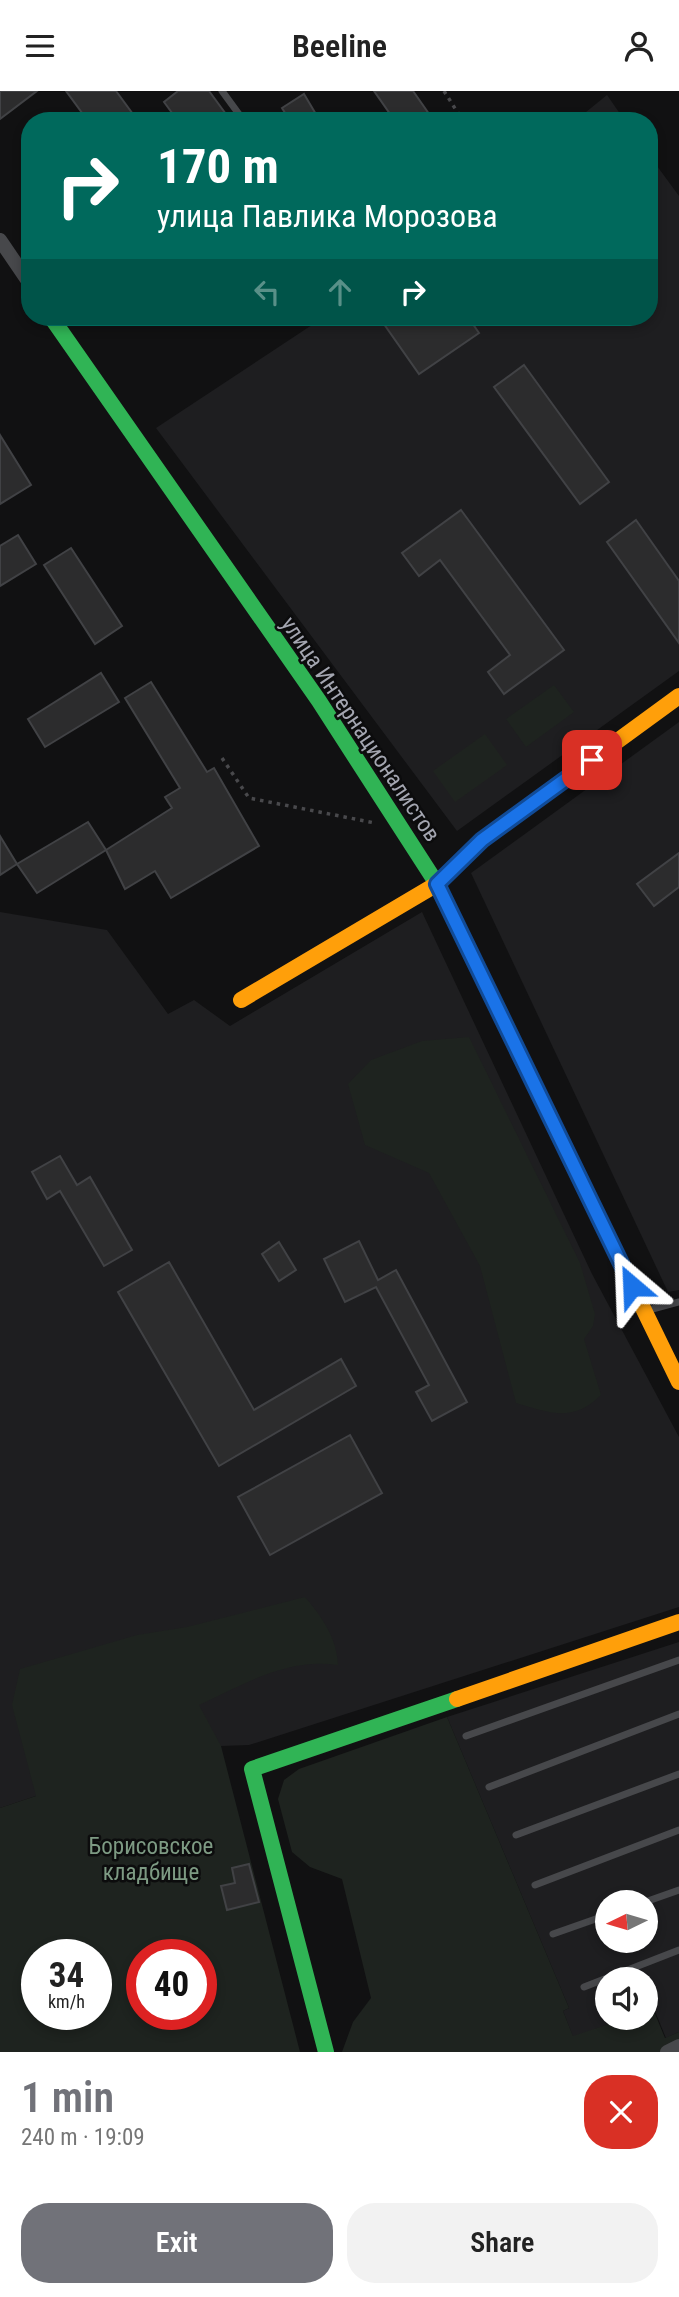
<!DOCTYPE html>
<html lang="en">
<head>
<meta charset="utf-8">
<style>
  :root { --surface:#fff; --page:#f2f2f2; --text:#222; --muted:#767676; --accent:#717279 }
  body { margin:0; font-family:"Roboto Condensed",sans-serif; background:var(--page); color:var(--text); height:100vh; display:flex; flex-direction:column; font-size:26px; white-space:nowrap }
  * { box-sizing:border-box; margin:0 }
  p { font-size:23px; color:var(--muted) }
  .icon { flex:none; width:38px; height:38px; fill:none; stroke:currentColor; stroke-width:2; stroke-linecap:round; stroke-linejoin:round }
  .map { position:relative; height:1961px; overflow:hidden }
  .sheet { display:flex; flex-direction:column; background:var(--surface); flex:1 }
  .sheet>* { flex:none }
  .hud { position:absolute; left:21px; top:21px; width:637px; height:214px; border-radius:28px; box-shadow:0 4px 10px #0003; background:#00695c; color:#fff; overflow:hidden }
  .needle { width:46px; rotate:265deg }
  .buttons { position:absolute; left:595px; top:1799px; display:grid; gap:14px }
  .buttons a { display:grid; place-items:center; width:63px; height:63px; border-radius:50%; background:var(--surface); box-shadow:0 4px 10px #0003; font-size:35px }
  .speed { position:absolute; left:21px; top:1848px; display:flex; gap:14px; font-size:35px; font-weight:700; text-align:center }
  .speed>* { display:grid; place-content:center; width:91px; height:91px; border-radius:50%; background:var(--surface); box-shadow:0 4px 10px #0003; line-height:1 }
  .speed small { font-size:18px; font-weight:400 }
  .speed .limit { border:10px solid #d22; background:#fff; color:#111 }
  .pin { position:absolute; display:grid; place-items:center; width:60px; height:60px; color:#fff; margin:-30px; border-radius:14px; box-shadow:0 4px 10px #0006 }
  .me { position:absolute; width:77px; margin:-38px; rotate:334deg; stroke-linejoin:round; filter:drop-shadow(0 0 5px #0008) }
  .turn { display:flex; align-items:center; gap:24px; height:147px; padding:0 21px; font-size:32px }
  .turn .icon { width:91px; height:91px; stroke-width:2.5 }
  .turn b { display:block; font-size:49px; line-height:60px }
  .lanes { display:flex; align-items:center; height:66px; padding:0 21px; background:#0003; justify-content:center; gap:35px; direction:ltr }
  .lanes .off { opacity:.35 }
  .round { display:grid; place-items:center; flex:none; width:74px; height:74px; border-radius:28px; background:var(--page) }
  .head { display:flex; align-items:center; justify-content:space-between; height:119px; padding:0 21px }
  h1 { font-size:42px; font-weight:600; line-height:52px; color:var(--accent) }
  .action { display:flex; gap:14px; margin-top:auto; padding:14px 21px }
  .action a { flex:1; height:80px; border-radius:28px; background:var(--accent); color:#fff; font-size:28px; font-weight:600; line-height:80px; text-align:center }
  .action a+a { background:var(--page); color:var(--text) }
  header { display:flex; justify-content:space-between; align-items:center; height:91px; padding:0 21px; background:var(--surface); font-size:32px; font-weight:600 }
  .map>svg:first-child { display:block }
  .built { fill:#1e1e20; fill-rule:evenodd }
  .green { fill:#1e231f; fill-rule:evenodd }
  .building { fill:#2c2c2d; stroke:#414245; stroke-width:2 }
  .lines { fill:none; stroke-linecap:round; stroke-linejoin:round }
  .path { stroke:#49494c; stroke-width:3.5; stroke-dasharray:3.5 5; stroke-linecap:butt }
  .lane { stroke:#47484b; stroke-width:7 }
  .street { stroke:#47484b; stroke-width:14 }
  .fast { stroke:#30b455; stroke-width:16 }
  .slow { stroke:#ff9f0a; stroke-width:16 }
  .route-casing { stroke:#114b97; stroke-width:18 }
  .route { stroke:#1a73e8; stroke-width:12 }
  .labels { text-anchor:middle; stroke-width:5; stroke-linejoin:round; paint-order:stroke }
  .street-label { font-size:23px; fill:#a4a6b1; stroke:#0c0c0d }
  .park-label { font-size:23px; fill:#7d9a83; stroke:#0c0c0d }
</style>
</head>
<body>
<header><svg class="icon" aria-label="menu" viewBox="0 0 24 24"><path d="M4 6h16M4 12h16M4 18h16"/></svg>Beeline<svg class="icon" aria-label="person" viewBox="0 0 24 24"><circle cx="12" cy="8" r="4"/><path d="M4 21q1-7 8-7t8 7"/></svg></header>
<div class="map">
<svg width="679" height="1961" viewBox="0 0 679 1961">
  <rect width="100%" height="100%" fill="#111112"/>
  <g class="built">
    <polygon points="607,4 625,30 575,30"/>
    <polygon points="649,64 679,105 679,580 457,740 156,337 324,226 649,226"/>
    <polygon points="679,631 679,1199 668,1201 471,782"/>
    <polygon points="0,821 107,839 168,923 194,909 230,935 422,821 592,1183 679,1346 679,1516 249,1654 221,1655 140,1670 0,1717"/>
    <path d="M679,1551V1941L666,1947L654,1918L646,1920V1888H607V1927H627L573,1946L563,1920L569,1917L447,1626ZM607,1811H646V1850H607Z"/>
  </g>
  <g class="green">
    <polygon points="554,594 574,621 526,656 506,628"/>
    <polygon points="485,643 507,674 455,711 433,680"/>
    <path d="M469,946L580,1172L595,1223L593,1235L584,1248L601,1304C573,1332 550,1322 516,1312L480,1175L429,1082L365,1054L348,993L371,969L422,950Z"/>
    <path d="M305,1506C322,1526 337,1547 338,1574C286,1567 245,1593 199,1614L221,1655L300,1961H0V1717L36,1705L12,1614L20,1578L137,1544L187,1536ZM37,1864H96V1923H37ZM142,1864H201V1923H142Z"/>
    <polygon points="447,1626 569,1917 563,1920 573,1945 627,1927 646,1927 646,1920 653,1918 665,1947 679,1941 679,1961 342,1961 353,1931 371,1907 342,1788 310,1776 292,1761 278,1708 284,1689 299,1678"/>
  </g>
  <g class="building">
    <polygon points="0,0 37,0 0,28"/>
    <polygon points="66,0 116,0 138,30 88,30"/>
    <polygon points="178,0 209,0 231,30 178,30 164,11"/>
    <polygon points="374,0 413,0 434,30 395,30"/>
    <polygon points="304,3 320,30 290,30 282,17"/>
    <polygon points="379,226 468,226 479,242 419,283"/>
    <polygon points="524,274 609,391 580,413 494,296"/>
    <polygon points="0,344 31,394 0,413"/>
    <polygon points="461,419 564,559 504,603 488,581 510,564 440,469 419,485 402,462"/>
    <polygon points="636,429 679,490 679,552 607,451"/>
    <polygon points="18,444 36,473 0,495 0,455"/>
    <polygon points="71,457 122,535 95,553 44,474"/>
    <polygon points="101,582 119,611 45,656 28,628"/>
    <polygon points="151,591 207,681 214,677 259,755 171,807 155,780 125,798 106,759 172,717 165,706 180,697 125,607"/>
    <polygon points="88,731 106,759 37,802 17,773"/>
    <polygon points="0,745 17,773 0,784"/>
    <polygon points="679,762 679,796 654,815 637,793"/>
    <polygon points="60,1065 77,1094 90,1086 132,1159 104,1175 60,1100 47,1108 32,1081"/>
    <polygon points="359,1150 378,1189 396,1179 467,1311 432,1330 416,1301 429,1294 376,1196 345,1211 324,1168"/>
    <polygon points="279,1151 296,1179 279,1190 262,1163"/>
    <polygon points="169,1171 254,1319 341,1268 356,1295 219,1375 118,1201"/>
    <polygon points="350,1344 382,1402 270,1464 238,1406"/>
    <polygon points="249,1773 259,1811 227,1819 221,1795 235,1792 232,1777"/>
  </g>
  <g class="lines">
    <g class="path">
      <polyline points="444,0 463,30"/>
      <polyline points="222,667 249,707 375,732"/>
    </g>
    <g class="lane">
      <polyline points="222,0 244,30"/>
      <polyline points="645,1220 679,1211"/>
      <polyline points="466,1645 679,1569"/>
      <polyline points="489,1696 679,1623"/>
      <polyline points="516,1744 679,1683"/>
      <polyline points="535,1794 679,1739"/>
      <polyline points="645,1811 679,1799"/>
      <polyline points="553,1843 607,1824"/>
      <polyline points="584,1896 679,1859"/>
    </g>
    <g class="street">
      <polyline points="0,149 30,193"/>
      <polyline points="667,1961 679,1955"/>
    </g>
    <g class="fast">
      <polyline points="51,226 319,610 437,793 548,1022"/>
      <polyline points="326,1961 252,1678 457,1608"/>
    </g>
    <g class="slow">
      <polyline points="241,909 437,793 482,749 679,605"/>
      <polyline points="548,1022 679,1291"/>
      <polyline points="457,1608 679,1531"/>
    </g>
  </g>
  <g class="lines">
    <g class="route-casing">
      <polyline id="route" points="592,669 482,749 437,793 632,1195"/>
    </g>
    <use href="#route" class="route"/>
  </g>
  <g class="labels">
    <g class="street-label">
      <text transform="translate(361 638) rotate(56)" y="8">улица Интернационалистов</text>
    </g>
    <g class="park-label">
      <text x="151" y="1763">Борисовское<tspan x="151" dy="26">кладбище</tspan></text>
    </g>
  </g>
</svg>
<div class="buttons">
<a><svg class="needle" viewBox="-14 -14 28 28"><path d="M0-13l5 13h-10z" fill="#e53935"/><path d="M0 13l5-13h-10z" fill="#767676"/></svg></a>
<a><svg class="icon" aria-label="sound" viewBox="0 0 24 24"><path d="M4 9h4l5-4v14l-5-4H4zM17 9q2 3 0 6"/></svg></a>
</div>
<div class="speed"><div>34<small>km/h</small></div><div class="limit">40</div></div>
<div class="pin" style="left:592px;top:669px;background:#d93025"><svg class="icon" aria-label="arrive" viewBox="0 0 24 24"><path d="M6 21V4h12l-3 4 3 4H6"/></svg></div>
<svg class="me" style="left:632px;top:1195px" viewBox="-20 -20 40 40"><path d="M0-17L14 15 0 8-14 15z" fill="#1a73e8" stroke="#fff" stroke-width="4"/></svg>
<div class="hud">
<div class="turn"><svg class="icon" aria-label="right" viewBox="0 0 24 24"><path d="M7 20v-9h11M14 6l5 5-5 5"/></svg><div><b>170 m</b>улица Павлика Морозова</div></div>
<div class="lanes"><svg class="icon off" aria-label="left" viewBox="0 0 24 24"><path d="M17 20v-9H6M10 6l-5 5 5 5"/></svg><svg class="icon off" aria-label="ahead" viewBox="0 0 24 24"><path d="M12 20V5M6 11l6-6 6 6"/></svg><svg class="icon" aria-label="right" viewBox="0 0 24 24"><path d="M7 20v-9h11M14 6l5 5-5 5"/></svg></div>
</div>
</div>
<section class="sheet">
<div class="head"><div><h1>1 min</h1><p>240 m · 19:09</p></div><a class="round" style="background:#d93025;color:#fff"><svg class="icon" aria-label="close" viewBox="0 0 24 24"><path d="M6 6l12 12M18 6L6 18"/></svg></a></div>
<div class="action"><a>Exit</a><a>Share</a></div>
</section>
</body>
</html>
